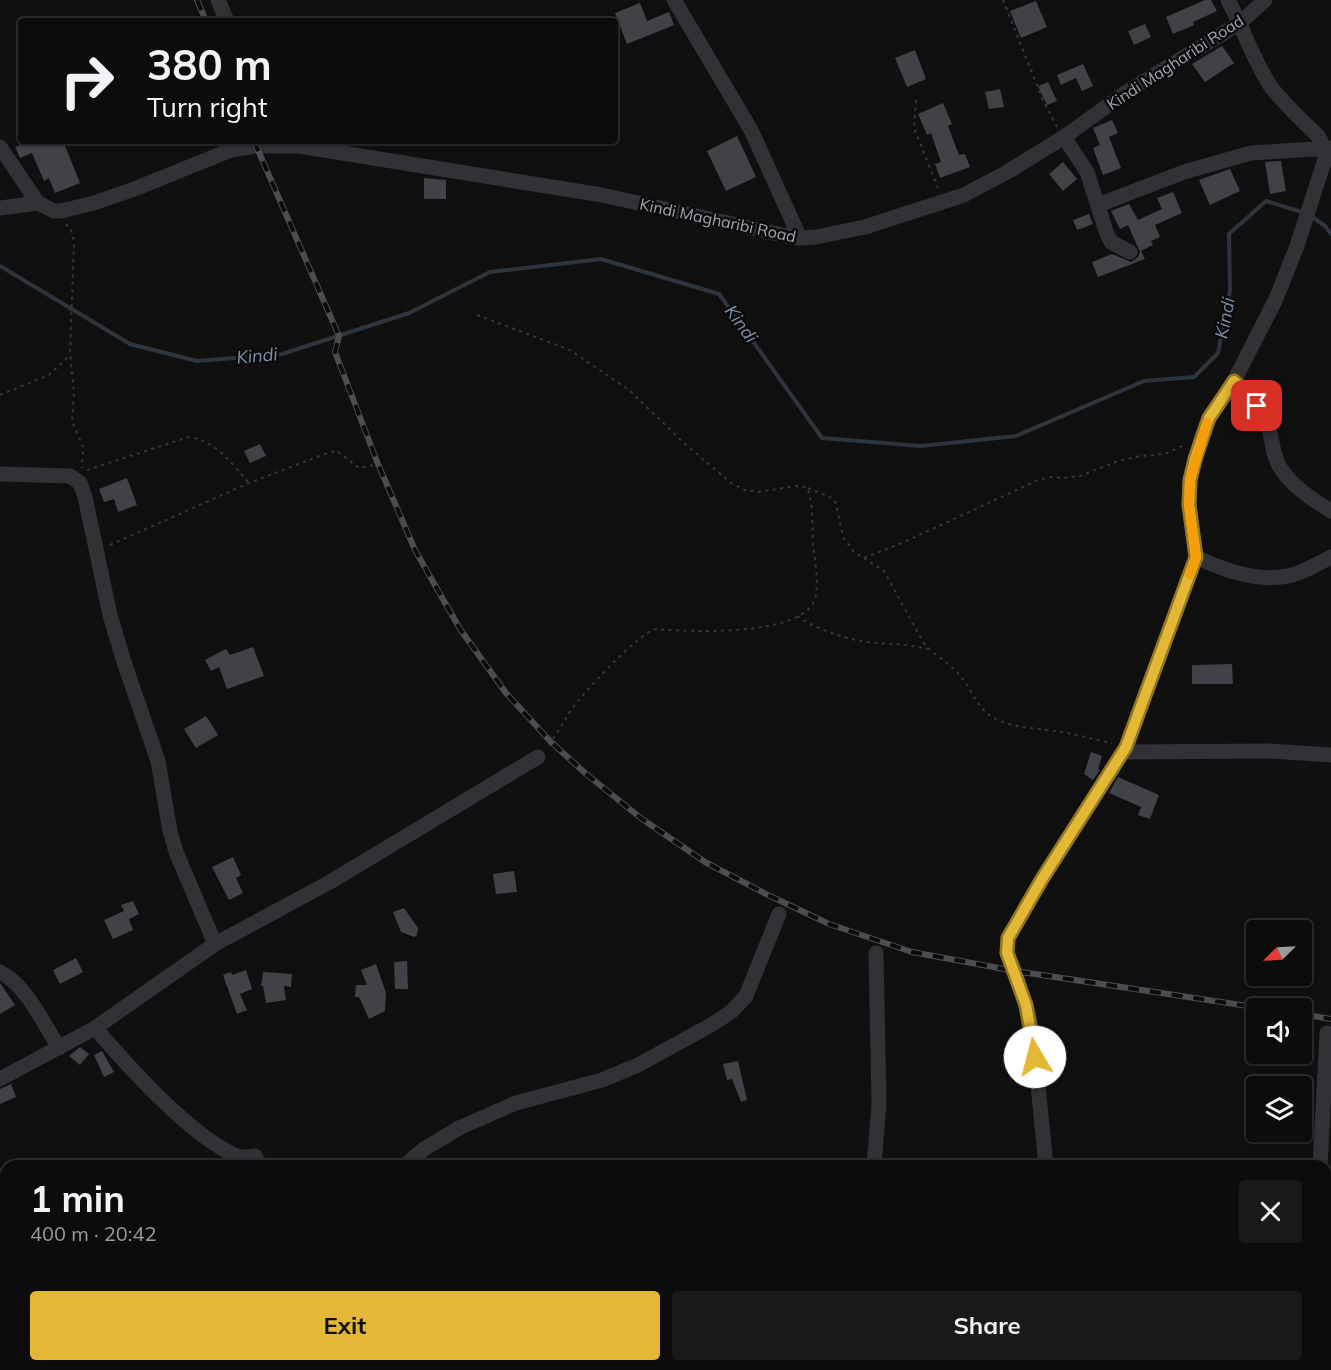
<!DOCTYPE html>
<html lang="en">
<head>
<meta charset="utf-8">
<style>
  :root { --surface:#0c0c0d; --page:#1a1a1b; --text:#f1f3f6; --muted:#9a9b9d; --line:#2c2c2e; --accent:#e3b836 }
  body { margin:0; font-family:Mulish,sans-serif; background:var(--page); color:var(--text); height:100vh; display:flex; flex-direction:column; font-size:22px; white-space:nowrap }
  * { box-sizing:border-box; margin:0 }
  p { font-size:20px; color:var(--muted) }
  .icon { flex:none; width:33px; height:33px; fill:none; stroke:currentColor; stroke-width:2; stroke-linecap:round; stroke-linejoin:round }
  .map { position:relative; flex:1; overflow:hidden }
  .details { position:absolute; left:0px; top:1160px; width:1332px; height:212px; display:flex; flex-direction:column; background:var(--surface); border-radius:18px 18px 0 0; box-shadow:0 2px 4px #0004,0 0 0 2px var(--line) }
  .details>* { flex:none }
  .top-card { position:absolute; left:18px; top:18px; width:600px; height:126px; border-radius:6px; box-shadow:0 2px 4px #0004,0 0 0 2px var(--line); background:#0c0c0d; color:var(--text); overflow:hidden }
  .needle { width:39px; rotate:246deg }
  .controls { position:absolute; left:1246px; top:920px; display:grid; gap:12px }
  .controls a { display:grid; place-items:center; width:66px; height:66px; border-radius:6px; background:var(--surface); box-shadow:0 2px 4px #0004,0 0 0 2px var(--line); font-size:30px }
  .pin { position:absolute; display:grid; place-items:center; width:51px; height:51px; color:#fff; margin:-26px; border-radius:12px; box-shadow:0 3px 9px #0006 }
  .me { position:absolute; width:66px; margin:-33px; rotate:352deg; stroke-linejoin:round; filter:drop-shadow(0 0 4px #0008) }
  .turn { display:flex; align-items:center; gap:21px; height:126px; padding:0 30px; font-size:27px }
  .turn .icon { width:78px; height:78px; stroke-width:2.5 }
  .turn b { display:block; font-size:42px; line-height:51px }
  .round { display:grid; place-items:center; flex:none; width:63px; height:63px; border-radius:6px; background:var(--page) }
  .headline { display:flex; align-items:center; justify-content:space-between; height:102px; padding:0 30px }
  h1 { font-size:36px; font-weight:700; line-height:45px }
  .cta { display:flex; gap:12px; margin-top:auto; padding:12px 30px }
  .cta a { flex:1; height:69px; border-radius:6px; background:var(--accent); color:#111; font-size:24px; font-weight:700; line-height:69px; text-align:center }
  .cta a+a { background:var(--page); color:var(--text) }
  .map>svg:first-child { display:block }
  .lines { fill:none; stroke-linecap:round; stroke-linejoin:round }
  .stream { stroke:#2e353d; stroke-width:4 }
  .building { fill:#414247 }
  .path { stroke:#37383d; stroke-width:2; stroke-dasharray:3 4.5; stroke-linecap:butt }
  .street { stroke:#313136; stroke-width:15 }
  .rail-casing { stroke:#4c4d52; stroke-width:6 }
  .rail { stroke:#0b0b0c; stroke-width:4; stroke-dasharray:11; stroke-linecap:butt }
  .route-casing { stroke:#947823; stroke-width:15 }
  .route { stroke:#e3b836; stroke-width:10 }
  .slow { stroke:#f59e0b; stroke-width:10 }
  .labels { text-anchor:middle; stroke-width:5; stroke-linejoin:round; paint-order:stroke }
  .street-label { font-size:16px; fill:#a2a5b1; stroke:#0b0b0c }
  .water-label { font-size:18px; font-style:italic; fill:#7b90aa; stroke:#0b0b0c }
</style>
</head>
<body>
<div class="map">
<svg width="1331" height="1370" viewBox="0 0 1331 1370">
  <rect width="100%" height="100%" fill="#101011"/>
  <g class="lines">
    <g class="stream">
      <polyline points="1311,216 1325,226 1331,234"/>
      <polyline points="0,266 130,344 197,361 282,354 409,313 490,272 601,259 719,294 822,438 921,446 1016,436 1144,381 1194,377 1218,353 1230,291 1229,234 1266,201 1305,213"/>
    </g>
  </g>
  <g class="building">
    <polygon points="1205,0 1211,0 1217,11 1193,22 1194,25 1173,34 1166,17"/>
    <polygon points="1036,1 1047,27 1021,38 1010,11"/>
    <polygon points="640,3 647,21 669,12 674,25 627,44 615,13"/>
    <polygon points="1145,24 1151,37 1134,45 1128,31"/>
    <polygon points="1222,46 1234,63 1205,82 1192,64"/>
    <polygon points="915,50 926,79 907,87 895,58"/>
    <polygon points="1083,64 1093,86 1082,91 1076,78 1061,85 1057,75"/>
    <polygon points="1048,82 1057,101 1047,105 1038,86"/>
    <polygon points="1000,89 1004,107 989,109 985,92"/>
    <polygon points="943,103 952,124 948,126 959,155 965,154 970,167 940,178 935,164 941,162 931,133 927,135 918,114"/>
    <polygon points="1112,120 1118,133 1109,137 1121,168 1103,175 1093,148 1100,145 1093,128"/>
    <polygon points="737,136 756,177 726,191 707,151"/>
    <polygon points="30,141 63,141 80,183 55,193 49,178 44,181 32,153 20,158 15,147"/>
    <polygon points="1281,161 1286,191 1270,194 1265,162"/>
    <polygon points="1063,162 1077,179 1063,191 1049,174"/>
    <polygon points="1230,169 1240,191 1210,205 1199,180"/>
    <polygon points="424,178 446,180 446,199 424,199"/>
    <polygon points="1173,192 1182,213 1155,225 1160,237 1151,241 1153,245 1141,251 1145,259 1098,277 1092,262 1112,254 1131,262 1138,257 1140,252 1128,225 1120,229 1111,211 1129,204 1138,220 1162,209 1157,198"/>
    <polygon points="1089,214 1093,224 1077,230 1073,220"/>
    <polygon points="260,444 266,456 250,463 244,451"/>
    <polygon points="127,478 137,505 118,512 114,499 104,502 99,489"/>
    <polygon points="253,647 264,676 227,689 219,667 211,671 205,660 226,649 230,655"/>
    <polygon points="1232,664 1233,684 1192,684 1192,665"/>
    <polygon points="206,716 218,735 196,748 184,729"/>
    <polygon points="1091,752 1102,756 1098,769 1100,770 1093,780 1084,774"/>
    <polygon points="1118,777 1159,795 1150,819 1138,815 1141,807 1109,793"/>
    <polygon points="233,857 241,875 236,878 243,893 229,900 212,867"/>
    <polygon points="514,871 517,892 496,894 493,874"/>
    <polygon points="133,901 139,914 129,919 133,930 113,939 104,920 124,911 121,905"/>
    <polygon points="404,908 418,928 417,935 414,937 401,932 393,912"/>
    <polygon points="76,958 83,972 60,984 53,970"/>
    <polygon points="407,961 408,989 395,989 394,962"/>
    <polygon points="376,964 386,993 385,1011 369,1019 359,997 355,997 356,985 367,985 361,970"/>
    <polygon points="246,970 252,989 240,994 247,1010 237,1014 223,975 231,972 232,975"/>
    <polygon points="263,972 292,974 291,987 284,986 286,1000 266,1003 263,986 261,986"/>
    <polygon points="0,983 15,1005 0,1014"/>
    <polygon points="80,1047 89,1054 80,1065 69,1056"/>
    <polygon points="102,1051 114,1072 104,1077 94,1055"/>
    <polygon points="738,1061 747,1100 741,1102 732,1079 727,1080 723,1064"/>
    <polygon points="11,1084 16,1097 0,1104 0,1089"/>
  </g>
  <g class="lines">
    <g class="path">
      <polyline points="1003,0 1043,100 1057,127"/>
      <polyline points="916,100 914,128 938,188"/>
      <polyline points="66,224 71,230 74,241 70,354 74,392 72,421 83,447 82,468"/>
      <path d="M477,315L570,350L629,390L685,444L731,483L745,490L758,492L796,486L806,487C814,497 812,531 813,546C815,560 821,592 812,605C790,636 691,632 656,629C637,634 584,692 571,710C563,722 557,735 547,746"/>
      <polyline points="0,395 49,375 69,356"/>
      <path d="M87,470L189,437C215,440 233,465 249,483"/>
      <path d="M808,488L832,498L836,503L843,537L854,552L884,571L923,642C932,654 947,661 957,672C969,684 974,702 987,713C1006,729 1039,728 1062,732C1079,735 1095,740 1112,743"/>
      <polyline points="110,545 249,483 330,452 337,451 359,468 374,465"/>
      <polyline points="864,558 902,543 1038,480 1051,477 1062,478 1080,476 1118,461 1141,456 1165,454 1186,444"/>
      <path d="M797,616C818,630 843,638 867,642C888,644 907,644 928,649"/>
      <polyline points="427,1365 428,1370"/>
      <polyline points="507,1365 508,1370"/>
    </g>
    <g class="street">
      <polyline points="218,0 227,21"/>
      <polyline points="674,0 751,130 800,238"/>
      <polyline points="1064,137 1087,172 1107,234 1111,242 1130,252"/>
      <polyline points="293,141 299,146 602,195 787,236 800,238 816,237 865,227 964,195 1009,171 1064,137 1125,93 1240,23 1265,0"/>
      <polyline points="0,147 38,203 54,211 61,211 94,203 137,188 231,150 256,146 299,146"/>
      <polyline points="1098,205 1184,172 1251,153 1331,148"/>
      <polyline points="0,208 38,203"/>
      <path d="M1234,381C1249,395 1263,410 1269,429C1273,443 1273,457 1281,469C1293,487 1313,500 1331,511"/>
      <polyline points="0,474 70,476 80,483 85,497 110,615 124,662 158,761 170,831 176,852 215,944"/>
      <path d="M1196,557C1227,572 1267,586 1301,572C1311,568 1321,562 1331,557"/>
      <polyline points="1123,752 1270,751 1331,755"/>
      <path d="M0,972C25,983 45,1026 59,1048"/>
      <path d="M95,1028C128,1066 191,1137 237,1156C243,1158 249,1157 255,1156L260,1166"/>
      <polyline points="0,1079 95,1028 215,944 330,882 538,757"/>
      <polyline points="404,1166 424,1149 461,1127 516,1103 602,1080 638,1065 711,1025 731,1012 746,996 779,914"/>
      <polyline points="874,1166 879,1104 876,953"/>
      <path d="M1046,1166L1037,1075L1030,1020L1015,971L1007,953L1008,938L1042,879L1126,747L1196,557L1189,505L1190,480L1202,436L1209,418L1234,381L1275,301L1297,246L1325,159L1324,148L1319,137C1303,121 1285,105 1271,87C1253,60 1243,28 1228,0"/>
      <polyline points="1320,1166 1327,1033"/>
      <polyline points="0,1305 6,1304"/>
      <polyline points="214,1365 219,1370"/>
      <polyline points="866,1365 868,1370"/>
      <polyline points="1082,1365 1084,1370"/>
      <polyline points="1295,1370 1297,1365"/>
    </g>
    <g class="rail-casing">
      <g id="rail">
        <polyline points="197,0 206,21"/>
        <polyline points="254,141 339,336 335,352 378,464 415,550 460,629 506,693 551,742 585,773 642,819 705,862 766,894 829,924 912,952 1015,971 1261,1008"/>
        <polyline points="1302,1014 1331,1019"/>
      </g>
    </g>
    <use href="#rail" class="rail"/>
  </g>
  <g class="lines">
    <g class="route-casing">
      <polyline id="route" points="1035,1057 1026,1005 1007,953 1008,938 1042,879 1126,747 1196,557 1189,505 1190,480 1195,459 1209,418 1234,381 1248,394 1257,406"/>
    </g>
    <use href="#route" class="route"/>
    <polyline class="slow" points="1190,574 1196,557 1189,505 1190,480 1207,423"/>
  </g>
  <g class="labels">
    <g class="street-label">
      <text transform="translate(1175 62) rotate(-33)" y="6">Kindi Magharibi Road</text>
      <text transform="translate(718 220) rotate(12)" y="6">Kindi Magharibi Road</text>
    </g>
    <g class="water-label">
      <text transform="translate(1225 318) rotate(-79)" y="6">Kindi</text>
      <text transform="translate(741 324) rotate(54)" y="6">Kindi</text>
      <text transform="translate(257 356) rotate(-5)" y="6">Kindi</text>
    </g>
  </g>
</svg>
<div class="controls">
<a><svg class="needle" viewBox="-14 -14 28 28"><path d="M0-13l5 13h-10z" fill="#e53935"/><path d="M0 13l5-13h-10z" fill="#9a9b9d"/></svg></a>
<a><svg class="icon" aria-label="sound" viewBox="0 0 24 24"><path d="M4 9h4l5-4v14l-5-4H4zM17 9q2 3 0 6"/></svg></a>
<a><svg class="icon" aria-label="layers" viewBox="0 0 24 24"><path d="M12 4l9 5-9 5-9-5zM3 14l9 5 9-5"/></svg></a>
</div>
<div class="pin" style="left:1257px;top:406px;background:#d93025"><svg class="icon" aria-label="arrive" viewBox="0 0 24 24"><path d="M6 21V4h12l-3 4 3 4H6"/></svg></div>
<svg class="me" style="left:1035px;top:1057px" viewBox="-20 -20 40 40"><circle r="19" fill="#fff"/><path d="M0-13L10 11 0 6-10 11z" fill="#e3b836"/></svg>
<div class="top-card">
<div class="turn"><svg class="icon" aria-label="right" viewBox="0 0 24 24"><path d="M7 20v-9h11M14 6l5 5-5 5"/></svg><div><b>380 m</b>Turn right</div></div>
</div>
<section class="details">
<div class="headline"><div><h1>1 min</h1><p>400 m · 20:42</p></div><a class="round"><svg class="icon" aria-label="close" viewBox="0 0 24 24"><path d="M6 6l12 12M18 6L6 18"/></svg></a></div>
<div class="cta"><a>Exit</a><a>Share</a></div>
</section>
</div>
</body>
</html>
